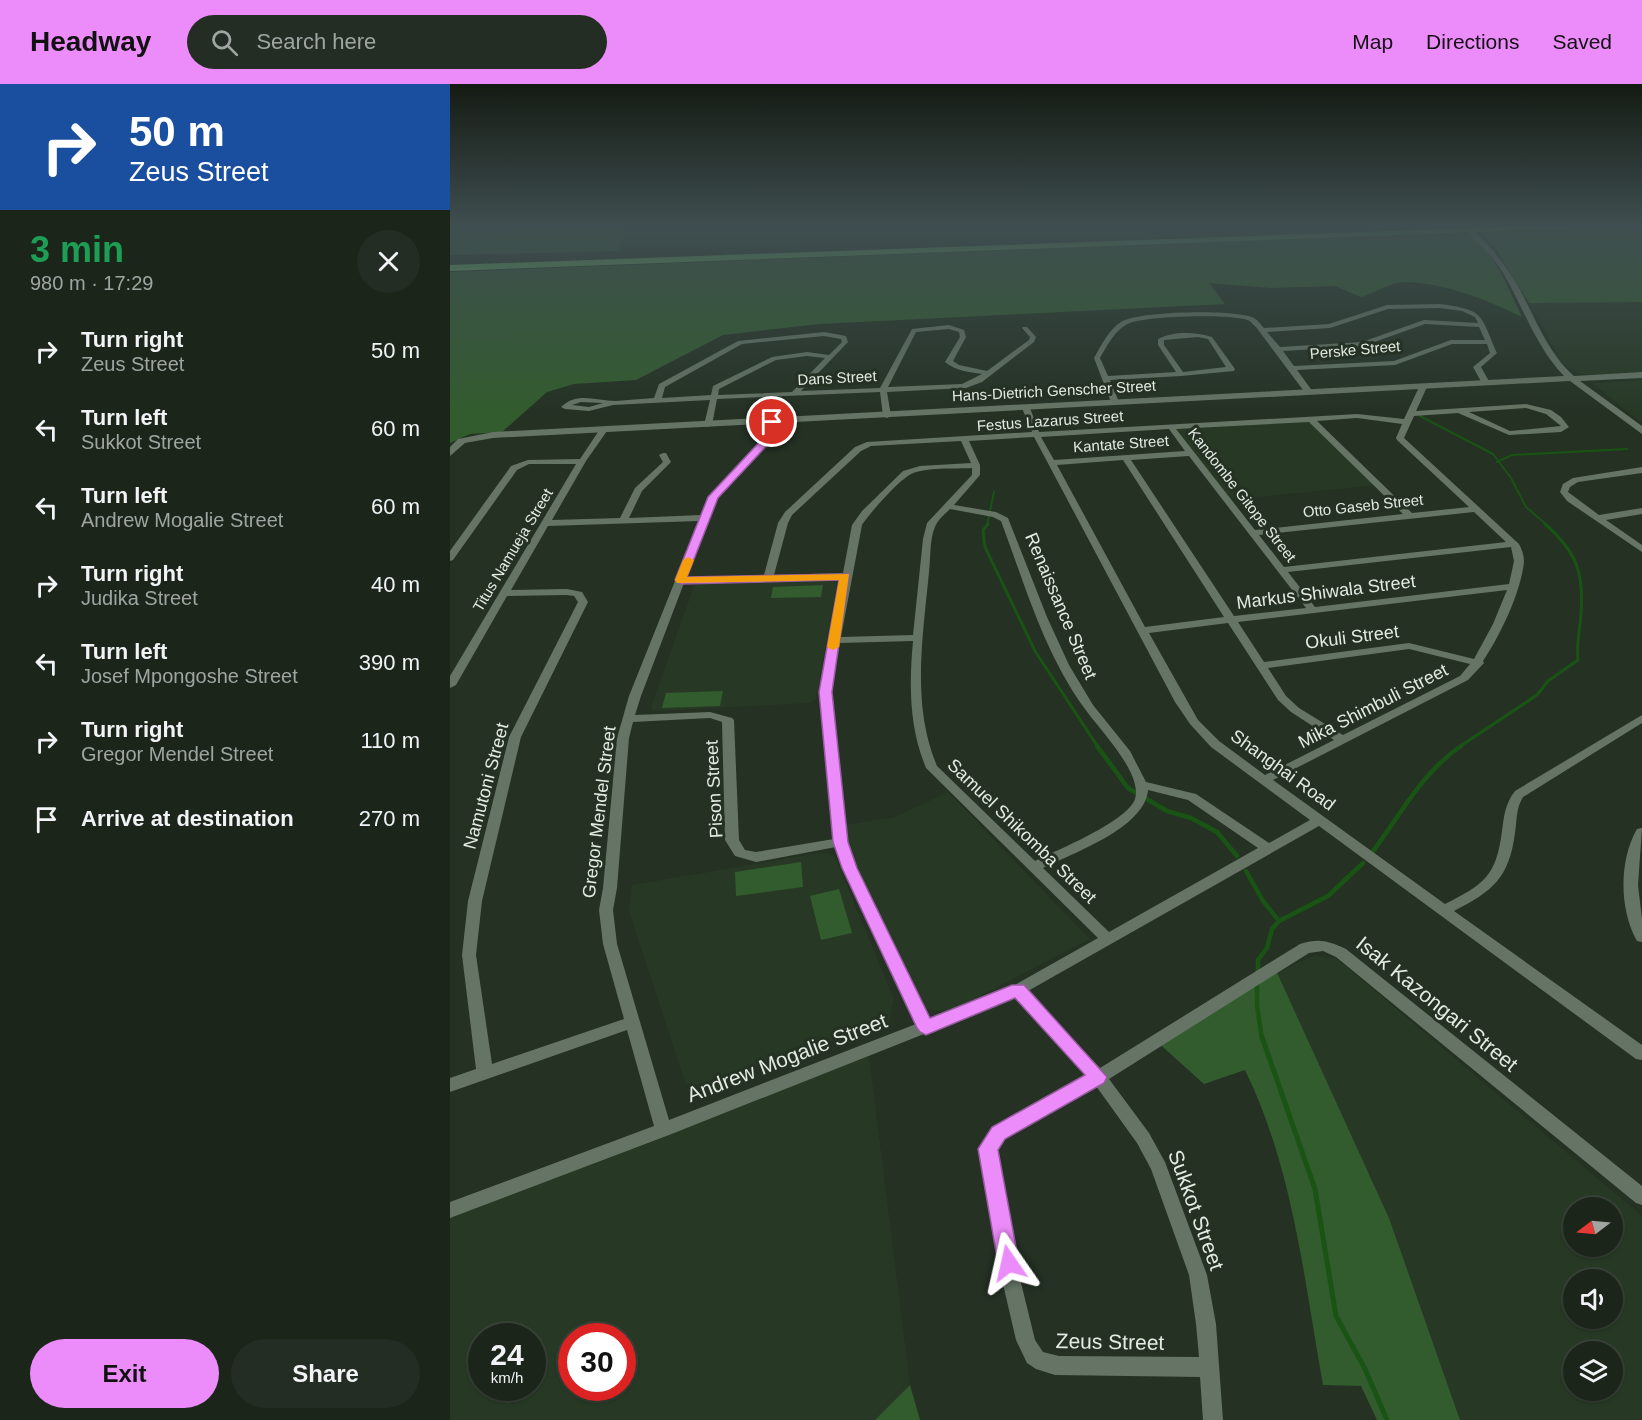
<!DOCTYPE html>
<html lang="en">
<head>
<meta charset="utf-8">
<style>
  :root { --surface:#1b251a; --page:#242d23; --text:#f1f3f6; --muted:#a0a5a2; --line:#394239; --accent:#ec8cfa }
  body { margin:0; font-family:Arial,sans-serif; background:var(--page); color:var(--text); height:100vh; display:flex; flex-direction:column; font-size:22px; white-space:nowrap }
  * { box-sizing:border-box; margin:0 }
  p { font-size:20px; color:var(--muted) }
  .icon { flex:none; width:33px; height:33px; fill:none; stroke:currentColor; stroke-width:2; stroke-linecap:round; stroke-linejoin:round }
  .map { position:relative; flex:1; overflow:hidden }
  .panel { display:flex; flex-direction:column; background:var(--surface); width:450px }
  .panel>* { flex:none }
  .hud { background:#1a4fa0; color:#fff; overflow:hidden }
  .needle { width:39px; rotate:254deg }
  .controls { position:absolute; left:1113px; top:1113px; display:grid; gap:12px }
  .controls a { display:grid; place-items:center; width:60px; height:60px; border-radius:50%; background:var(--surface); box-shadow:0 2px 4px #0004,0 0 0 2px var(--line); font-size:30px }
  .speed { position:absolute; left:18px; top:1239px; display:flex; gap:12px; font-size:30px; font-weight:700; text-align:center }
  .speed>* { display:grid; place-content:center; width:78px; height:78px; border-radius:50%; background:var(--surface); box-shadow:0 2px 4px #0004,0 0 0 2px var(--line); line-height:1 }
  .speed small { font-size:15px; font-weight:400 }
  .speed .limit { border:9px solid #d22; background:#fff; color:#111 }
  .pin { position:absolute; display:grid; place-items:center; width:51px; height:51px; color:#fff; margin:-26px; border:3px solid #fff; border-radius:50%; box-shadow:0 2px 6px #0007 }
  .me { position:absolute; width:66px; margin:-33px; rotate:349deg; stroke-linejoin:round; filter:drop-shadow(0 0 4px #0008) }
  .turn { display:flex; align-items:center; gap:21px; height:126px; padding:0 30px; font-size:27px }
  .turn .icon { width:78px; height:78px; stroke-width:2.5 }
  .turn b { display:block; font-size:42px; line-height:51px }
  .round { display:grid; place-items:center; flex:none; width:63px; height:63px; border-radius:32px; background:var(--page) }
  .overview { display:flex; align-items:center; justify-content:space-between; height:102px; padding:0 30px }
  h1 { font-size:36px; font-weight:800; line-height:45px; color:#1e9e55 }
  .action { display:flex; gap:12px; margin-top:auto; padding:12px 30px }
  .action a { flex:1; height:69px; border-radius:36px; background:var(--accent); color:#111; font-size:24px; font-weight:800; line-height:69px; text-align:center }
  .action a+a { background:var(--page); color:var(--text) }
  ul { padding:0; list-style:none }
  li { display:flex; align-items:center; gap:18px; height:78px; padding:0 30px }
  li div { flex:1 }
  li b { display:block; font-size:22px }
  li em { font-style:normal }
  header { display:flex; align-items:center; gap:36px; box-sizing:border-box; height:84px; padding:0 30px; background:var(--accent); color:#111 }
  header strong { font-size:28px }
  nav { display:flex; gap:33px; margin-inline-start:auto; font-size:21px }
  .search { width:420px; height:54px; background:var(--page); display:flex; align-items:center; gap:15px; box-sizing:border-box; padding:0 21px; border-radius:33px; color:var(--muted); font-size:22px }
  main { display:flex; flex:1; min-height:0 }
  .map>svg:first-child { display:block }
  .built { fill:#273925; fill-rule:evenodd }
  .green { fill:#325c2e }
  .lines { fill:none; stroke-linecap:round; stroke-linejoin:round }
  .stream-far3 { stroke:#1a5415; stroke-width:2 }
  .stream-far2 { stroke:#1a5415; stroke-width:3 }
  .stream-far1 { stroke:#1a5415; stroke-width:4.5 }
  .stream { stroke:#1a5415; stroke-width:5 }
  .minor { fill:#657464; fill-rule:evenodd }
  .tertiary { fill:#657464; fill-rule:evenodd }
  .motorway { fill:#70c069; fill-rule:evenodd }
  .route { fill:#ec8cfa; stroke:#995ba2; stroke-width:1.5 }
  .slow { fill:#f59e0b }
  .labels { text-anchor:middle; stroke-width:6; stroke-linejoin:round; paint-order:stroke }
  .far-street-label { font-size:15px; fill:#e3ebe2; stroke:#243123 }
  .street-label { font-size:18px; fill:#e3ebe2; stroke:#243123 }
  .near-street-label { font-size:21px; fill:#e3ebe2; stroke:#243123 }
</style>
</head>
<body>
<header>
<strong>Headway</strong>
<div class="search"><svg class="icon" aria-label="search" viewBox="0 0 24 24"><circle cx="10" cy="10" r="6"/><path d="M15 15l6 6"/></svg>Search here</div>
<nav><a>Map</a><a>Directions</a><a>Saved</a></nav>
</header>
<main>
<section class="panel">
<div class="hud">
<div class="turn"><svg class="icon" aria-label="right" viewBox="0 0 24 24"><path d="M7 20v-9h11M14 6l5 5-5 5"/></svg><div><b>50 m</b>Zeus Street</div></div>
</div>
<div class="overview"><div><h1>3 min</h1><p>980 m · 17:29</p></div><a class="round"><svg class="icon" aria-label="close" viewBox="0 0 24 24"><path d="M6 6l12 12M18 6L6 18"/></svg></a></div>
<ul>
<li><svg class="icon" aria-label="right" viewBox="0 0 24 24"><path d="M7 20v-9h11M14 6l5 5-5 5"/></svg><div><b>Turn right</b><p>Zeus Street</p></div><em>50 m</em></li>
<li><svg class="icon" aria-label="left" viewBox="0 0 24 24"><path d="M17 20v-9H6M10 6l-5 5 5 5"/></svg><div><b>Turn left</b><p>Sukkot Street</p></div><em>60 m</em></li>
<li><svg class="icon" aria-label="left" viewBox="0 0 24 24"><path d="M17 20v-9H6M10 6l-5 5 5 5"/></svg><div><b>Turn left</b><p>Andrew Mogalie Street</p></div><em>60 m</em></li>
<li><svg class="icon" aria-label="right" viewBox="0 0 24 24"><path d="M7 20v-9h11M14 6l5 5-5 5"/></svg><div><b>Turn right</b><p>Judika Street</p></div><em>40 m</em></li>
<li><svg class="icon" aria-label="left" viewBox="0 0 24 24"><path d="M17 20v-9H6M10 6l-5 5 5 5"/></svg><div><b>Turn left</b><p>Josef Mpongoshe Street</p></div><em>390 m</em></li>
<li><svg class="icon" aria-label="right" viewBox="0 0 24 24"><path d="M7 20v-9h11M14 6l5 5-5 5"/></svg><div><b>Turn right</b><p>Gregor Mendel Street</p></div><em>110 m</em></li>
<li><svg class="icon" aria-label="arrive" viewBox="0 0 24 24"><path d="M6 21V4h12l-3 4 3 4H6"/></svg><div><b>Arrive at destination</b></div><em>270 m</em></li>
</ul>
<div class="action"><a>Exit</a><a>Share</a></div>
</section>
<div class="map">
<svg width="1192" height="1336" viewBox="0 0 1192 1336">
  <rect width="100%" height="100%" fill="#243123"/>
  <g class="built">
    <polygon points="177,142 827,142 169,167"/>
    <polygon points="1192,218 1192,288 1143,291 1128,289 1113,280 1079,219"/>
    <polygon points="1192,296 1192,339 1143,300 1147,299"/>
    <polygon points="862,336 928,401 776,416 721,343"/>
    <polygon points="381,496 387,499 366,615 359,619 204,627 201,623 244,502 250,499"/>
    <polygon points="498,708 640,855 499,928 476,925 417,803 403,785 394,741 445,733"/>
    <polygon points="375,768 385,773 444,915 439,938 245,1004 236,1001 179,827 182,801"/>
    <path d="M865,871L887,875L1192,1132V1336H1010L939,1134L827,889ZM1124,1124H1162V1162H1124ZM1124,1196H1162V1234H1124ZM1124,1268H1162V1306H1124Z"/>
    <path d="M419,972L460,1301L425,1336H0V1130ZM32,1252H82V1304H32ZM122,1252H172V1304H122Z"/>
  </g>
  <g class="green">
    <polygon points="0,142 177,142 169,167 0,171"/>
    <polygon points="1192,142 1192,218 1079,219 1047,167 1030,148"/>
    <path d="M1012,148C1043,162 1058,204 1072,233C1037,216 996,199 955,198C942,198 924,209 911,213L885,202L821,204L759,199L775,220L369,240L273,251L186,296L124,300L97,308L52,348L20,350L0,359V188Z"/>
    <polygon points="373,501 371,513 321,514 323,503"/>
    <polygon points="273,607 270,622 212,624 216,609"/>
    <polygon points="351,778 353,803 286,812 285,788"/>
    <polygon points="389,805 402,849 371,856 360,812"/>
    <path d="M824,882L939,1134L1010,1336H927L911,1302L873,1301C854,1195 843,1084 795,986L754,1000L705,956Z"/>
    <polygon points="460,1301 470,1336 425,1336"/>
  </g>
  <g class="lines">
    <g class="stream-far3">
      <polyline points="970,332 1043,370 1061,394 1076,423 1097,441"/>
      <polyline points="1047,378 1062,371 1177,365"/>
      <polyline points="537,441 544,408"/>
    </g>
    <g class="stream-far2">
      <polyline points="538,440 533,446 535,463 585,567 648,663"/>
      <path d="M1009,663L1087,611L1098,597L1128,576C1126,560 1130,546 1131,530C1134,489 1127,468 1095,440"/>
    </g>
    <g class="stream-far1">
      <polyline points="647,662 678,704 717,727 741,734 767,748 787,772"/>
      <path d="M921,770C950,732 971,689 1011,662"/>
      <polyline points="796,787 813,817 829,837"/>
      <polyline points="808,891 808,876 817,864 822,845 829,837 878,812 913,779"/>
      <polyline points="807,899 807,921 812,955"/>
    </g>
    <polyline class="stream" points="812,953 865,1105 886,1232 915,1285 937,1336"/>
    <g class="minor">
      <path d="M990,220C1035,226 1030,230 1047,269L1031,283L1040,299L1039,301H1033L1023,283L1040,269L1037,260H1002L945,281L847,286L863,308L856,310L806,243C806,243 800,238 800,237C785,229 696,232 680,239C666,244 657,262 650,274L658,292L726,288L708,261V255C724,247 745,248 762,253L785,285L784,287L731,292L660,296L669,318L665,320L661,318L644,274C651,262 659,245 671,238C688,227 786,225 804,234C808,236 811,241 814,244L879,240L937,221ZM990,224L1012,227L1025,233L1028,239L974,236L912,258L830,263L817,248L880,244L938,225ZM975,240L1029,243L1035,256H1001L944,277L844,282L833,267L913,262ZM748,253L758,255L776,283L733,288L714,261V256Z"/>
      <path d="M499,241L514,246L516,253L503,277L509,281L537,287L579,256L580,253L572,244L573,243H577L586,253L584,258L532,298L516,304L437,308L441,332L437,334L433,332L430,308L267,315L262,341L258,343L254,341L260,316L163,321L139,327L115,325L111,323C127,307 146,317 166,317C178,316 191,315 204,314L209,300L288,257L374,248L396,252L398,258L351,307L430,304L462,245ZM499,245L509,248L510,253L495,278C506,287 519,288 532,290L512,300L438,303L466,248ZM374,252L391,255L392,258L379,271L357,268L322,273L263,302L261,311L212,314L215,303L292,260ZM357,272L375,274L342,308L268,311L269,305L326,276ZM131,318L153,319L139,323L122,321Z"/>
      <path d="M970,301L977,303L966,327L1076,320L1101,326L1111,333L1119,343L1111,348L1059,351L1008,329L964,332L954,354L1069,460C1072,466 1074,471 1074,478C1071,508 1050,552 1033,577L1034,579L1018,596L823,696L995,820C1034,800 1046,793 1052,747C1054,732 1055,720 1065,707L1192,631V639L1073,713C1066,724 1067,736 1065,749C1059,794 1043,807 1004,827L1192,961V976L1186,975L869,742L578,907L650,984L850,860C870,854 878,857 896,865L1192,1102V1121L1186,1119L886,873L873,867L859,869L659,995L699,1049L715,1078L757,1191L766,1240L773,1336H753L750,1293L605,1291L586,1285L577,1279L566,1256L546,1170L529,1065L543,1044L637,991L566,913L483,946L481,948L474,950L219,1051L0,1134V1118L204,1042L177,946L0,1008V994L26,985L12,871L18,817L59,653L128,518L124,512L117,511L57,512L6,601L0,604V592L126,380H79L67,386L3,476L0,477V467L61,382L78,376L130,375L150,345H156L157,347L136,377L102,436L170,434L185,404L213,378L209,371L213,369H216L221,378L192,407L179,434L251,431L260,411L315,352L319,336H325L322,355L267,414L237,493L314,491L328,439L335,428L405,363L417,358L582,348L572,324L576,322L580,324L589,348L907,330L954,335ZM1076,324L1096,330L1111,342L1060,347L1019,328ZM907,334L952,340L946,354L947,356L1019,423L962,429L867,337ZM859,338L953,430L805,446L726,345ZM719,345L735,367L604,376L591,353ZM584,353L725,618L740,640L761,663L860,736L819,759L746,710L696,698L680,667L643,621L619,581L597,533L558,434L546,428L504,421L530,391V381L519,357ZM511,357L521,379L470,382L453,387L412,427L402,441L393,489L324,491L338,439L342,431L411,367L421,362ZM739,372L856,524L784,532L681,376ZM673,376L774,533L695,543L607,381ZM522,384V391L477,439L473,455L463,551L391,553L412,441C419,430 449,396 461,390C476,383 505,385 522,384ZM500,425L543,433L551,437C575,501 594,569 635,625C649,645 693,689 685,715C677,738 607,766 585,777L487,682C461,621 473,552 479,488C481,474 479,452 487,439C490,434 496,429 500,425ZM1024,428L1056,458L834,483L809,451ZM249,437L179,612L167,654L153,804L149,826L153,860L174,935L42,980L26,871L32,817L71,653L138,518L132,508L117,505L61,506L98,442ZM1061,463L1064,477L1059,500L865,523L838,488ZM392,495L369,608L384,755L306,768L295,766L289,756L284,636L282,634L260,628L185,631L191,612L234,499ZM1057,506L1043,540L1024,575L959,559L814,578L788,538ZM778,539L828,616L841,628L884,656L815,691L769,657L748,636L699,549ZM463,557C459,601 459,643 476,684L648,854L563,902L479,935L407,784L398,758L381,608L390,559ZM959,565L1020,580L1010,592L893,651L849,624L836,612L818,584ZM260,634L272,638L275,756L285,772L306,778L386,763L393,784L466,940L219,1036L167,860L163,826L167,804L179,654L183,638ZM698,706L738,716L808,764L659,848L593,784C623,769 695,744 698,706ZM646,1002L687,1059L701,1085L739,1191L746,1240L749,1273L609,1272L593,1268L585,1256L564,1170L547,1066L555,1054Z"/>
      <polygon points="1192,383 1192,389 1128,398 1120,403 1118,408 1149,431 1192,424 1192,430 1156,436 1192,461 1192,468 1117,417 1110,408 1113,400 1123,394"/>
      <path d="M1192,744L1188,801L1192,835V858L1187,857C1169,825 1169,776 1187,745Z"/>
    </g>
    <path class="tertiary" d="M1011,142H1018C1038,159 1054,178 1068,202C1085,233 1097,268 1124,292L1192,288V294L1130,297L1192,342V350L1120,297L43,354L15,359L0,372V363L8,355L43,348L1114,292C1085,262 1073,222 1052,187C1040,169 1025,157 1011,142Z"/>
    <polygon class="motorway" points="1075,142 1133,142 1129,144 0,187 0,181"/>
  </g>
  <linearGradient id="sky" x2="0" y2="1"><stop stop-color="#141b13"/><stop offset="0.43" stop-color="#3f4e50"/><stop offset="1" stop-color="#3f4e50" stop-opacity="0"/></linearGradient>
  <rect width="1192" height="329" fill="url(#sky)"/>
  <polygon class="route" points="319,336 326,338 323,355 268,414 237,493 399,490 382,608 398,758 407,784 480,934 562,901 574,901 657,993 654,999 555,1055 548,1066 569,1179 566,1186 559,1189 551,1186 548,1179 528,1065 542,1043 635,991 565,914 476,951 470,948 467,944 392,784 383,758 369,608 389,496 231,500 225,496 258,413 315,352"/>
  <polygon class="slow" points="238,473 244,476 237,493 399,490 389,563 383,566 377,563 389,496 227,499 225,496 233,476"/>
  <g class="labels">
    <g class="far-street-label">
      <text transform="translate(905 266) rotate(-5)" y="5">Perske Street</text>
      <text transform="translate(387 294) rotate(-3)" y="5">Dans Street</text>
      <text transform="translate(604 307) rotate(-3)" y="5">Hans-Dietrich Genscher Street</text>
      <text transform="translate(600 337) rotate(-4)" y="5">Festus Lazarus Street</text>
      <text transform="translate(671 360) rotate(-4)" y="5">Kantate Street</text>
      <text transform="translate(792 411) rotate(52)" y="5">Kandombe Gitope Street</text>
      <text transform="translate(913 422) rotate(-6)" y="5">Otto Gaseb Street</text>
      <text transform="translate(63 466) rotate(-59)" y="5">Titus Namueja Street</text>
    </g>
    <g class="street-label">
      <text transform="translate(876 508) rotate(-7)" y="6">Markus Shiwala Street</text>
      <text transform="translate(611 522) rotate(67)" y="6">Renaissance Street</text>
      <text transform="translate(902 553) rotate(-7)" y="6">Okuli Street</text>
      <text transform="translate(923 622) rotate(-27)" y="6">Mika Shimbuli Street</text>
      <text transform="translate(833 686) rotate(36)" y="6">Shanghai Road</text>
      <text transform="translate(36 702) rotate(-75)" y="6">Namutoni Street</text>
      <text transform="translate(264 705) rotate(-93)" y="6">Pison Street</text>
      <text transform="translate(149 728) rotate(-83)" y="6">Gregor Mendel Street</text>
      <text transform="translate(572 747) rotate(44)" y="6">Samuel Shikomba Street</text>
    </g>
    <g class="near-street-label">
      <text transform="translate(987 920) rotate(39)" y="7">Isak Kazongari Street</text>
      <text transform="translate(337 974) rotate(-21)" y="7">Andrew Mogalie Street</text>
      <text transform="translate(746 1126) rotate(70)" y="7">Sukkot Street</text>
      <text transform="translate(660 1258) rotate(1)" y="7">Zeus Street</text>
    </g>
  </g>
</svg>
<div class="controls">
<a><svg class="needle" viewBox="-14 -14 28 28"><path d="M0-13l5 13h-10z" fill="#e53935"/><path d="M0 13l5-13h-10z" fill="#a0a5a2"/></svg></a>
<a><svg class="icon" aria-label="sound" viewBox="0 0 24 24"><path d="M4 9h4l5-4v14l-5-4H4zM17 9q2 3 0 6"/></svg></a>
<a><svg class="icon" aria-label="layers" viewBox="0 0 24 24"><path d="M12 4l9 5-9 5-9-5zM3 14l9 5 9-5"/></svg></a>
</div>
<div class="speed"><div>24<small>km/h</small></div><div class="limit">30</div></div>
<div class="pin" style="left:322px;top:338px;background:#d93025"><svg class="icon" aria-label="arrive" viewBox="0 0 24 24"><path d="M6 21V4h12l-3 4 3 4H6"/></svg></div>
<svg class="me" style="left:559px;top:1179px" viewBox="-20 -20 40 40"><path d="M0-17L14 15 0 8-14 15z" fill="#ec8cfa" stroke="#fff" stroke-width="4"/></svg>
</div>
</main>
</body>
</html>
